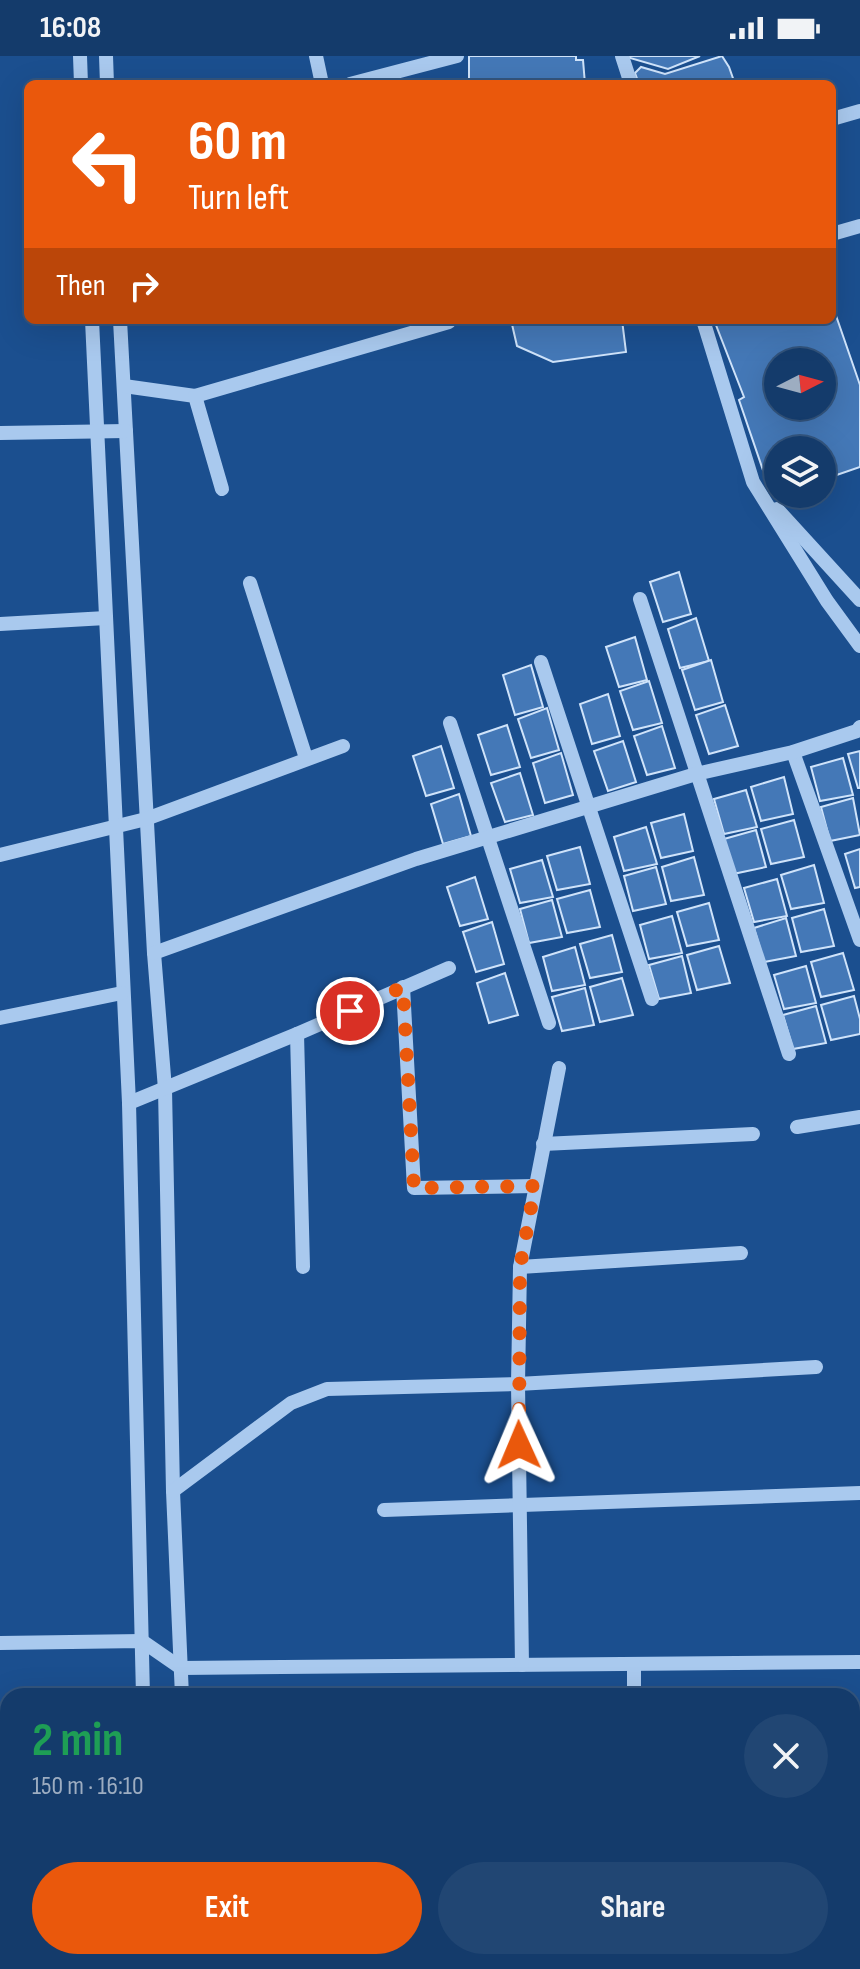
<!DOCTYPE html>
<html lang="en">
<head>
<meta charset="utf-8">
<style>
  :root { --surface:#143b6b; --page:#214673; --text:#f1f3f6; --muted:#9dadc1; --line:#33557e; --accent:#ea580c }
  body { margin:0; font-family:"Sofia Sans Condensed",sans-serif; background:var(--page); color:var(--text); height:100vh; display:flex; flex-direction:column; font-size:30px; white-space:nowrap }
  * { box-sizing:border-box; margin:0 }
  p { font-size:26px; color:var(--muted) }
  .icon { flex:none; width:44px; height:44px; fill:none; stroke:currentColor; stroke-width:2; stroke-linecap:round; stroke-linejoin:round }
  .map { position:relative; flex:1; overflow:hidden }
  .side { position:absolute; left:0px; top:1632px; width:860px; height:282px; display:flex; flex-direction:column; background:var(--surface); border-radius:24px 24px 0 0; box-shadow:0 8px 32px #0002,0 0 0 2px var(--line) }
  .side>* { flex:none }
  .top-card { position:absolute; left:24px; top:24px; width:812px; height:244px; border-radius:12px; box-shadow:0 8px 32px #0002,0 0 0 2px var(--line); background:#ea580c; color:#fff; overflow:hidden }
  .needle { width:52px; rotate:84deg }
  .fabs { position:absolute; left:764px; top:292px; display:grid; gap:16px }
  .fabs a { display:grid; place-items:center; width:72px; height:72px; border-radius:50%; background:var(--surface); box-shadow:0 8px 32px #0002,0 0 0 2px var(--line); font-size:40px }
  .pin { position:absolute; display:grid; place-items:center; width:68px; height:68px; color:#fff; margin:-34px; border:4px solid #fff; border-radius:50%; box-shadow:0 2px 8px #0007 }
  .me { position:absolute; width:88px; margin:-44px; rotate:359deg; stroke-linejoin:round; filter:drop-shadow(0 0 6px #0008) }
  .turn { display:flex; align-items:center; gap:28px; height:168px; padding:0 32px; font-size:36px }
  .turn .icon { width:104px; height:104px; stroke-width:2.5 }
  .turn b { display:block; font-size:56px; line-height:68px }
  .then { display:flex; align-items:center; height:76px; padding:0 32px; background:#0003; gap:16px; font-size:30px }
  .round { display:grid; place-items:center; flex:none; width:84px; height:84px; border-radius:42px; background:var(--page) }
  .overview { display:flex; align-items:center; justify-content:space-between; height:136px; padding:0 32px }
  h1 { font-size:48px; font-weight:700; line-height:60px; color:#1e9e55 }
  .action { display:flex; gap:16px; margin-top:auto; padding:16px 32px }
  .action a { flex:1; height:92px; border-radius:48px; background:var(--accent); color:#fff; font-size:32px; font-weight:700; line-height:92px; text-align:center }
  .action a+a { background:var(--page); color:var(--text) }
  .status { display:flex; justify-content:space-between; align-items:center; height:56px; padding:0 40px; background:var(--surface); direction:ltr }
  .status svg { height:22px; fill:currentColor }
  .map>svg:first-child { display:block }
  .building { fill:#4478b7; stroke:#cfe3fa; stroke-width:2; fill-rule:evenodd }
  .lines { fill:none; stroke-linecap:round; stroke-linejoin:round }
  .minor { stroke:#a9c9ee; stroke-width:14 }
  .route { stroke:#ea580c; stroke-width:14; stroke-dasharray:0 25.2 }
</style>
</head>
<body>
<div class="status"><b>16:08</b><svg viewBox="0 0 49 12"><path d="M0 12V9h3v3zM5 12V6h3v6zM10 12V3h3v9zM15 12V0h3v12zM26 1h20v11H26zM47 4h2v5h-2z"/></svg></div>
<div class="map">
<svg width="860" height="1913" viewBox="0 0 860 1913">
  <rect width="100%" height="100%" fill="#1b4f8f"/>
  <g class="building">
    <polygon points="469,0 576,0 576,4 583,4 585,28 469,28"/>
    <polygon points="629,0 700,0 668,13 630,2"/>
    <polygon points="722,0 729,11 735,28 639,28 635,17 641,11 665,18"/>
    <path d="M832,248L860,329V411L822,424V394H778V426L766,423L739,344L744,341L714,264H832ZM778,306H822V350H778Z"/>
    <polygon points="511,264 622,264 626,296 553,306 517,290"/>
    <polygon points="679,516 691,558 663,566 650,526"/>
    <polygon points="696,562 709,605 680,612 668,573"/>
    <polygon points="635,581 647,624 619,631 606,591"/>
    <polygon points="711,604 723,646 695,654 682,614"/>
    <polygon points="531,609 543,651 515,659 503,619"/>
    <polygon points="649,625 662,667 633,674 620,635"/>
    <polygon points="608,638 620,680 592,688 580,648"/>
    <polygon points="725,649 738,690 709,698 696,659"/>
    <polygon points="547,652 559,694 531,702 518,663"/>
    <polygon points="507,669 520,711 491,719 478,679"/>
    <polygon points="662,670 675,712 647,719 634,680"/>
    <polygon points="623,685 636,726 608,735 594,695"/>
    <polygon points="441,690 454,732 426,740 413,700"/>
    <polygon points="860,695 860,732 858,732 848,698"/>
    <polygon points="561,697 573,739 545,747 533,707"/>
    <polygon points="843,702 853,739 820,745 811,711"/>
    <polygon points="520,717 533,759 505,766 491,727"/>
    <polygon points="784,721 793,758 761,765 751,731"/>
    <polygon points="746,734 757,771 724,778 714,743"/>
    <polygon points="459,738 471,780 443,788 431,748"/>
    <polygon points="853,742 860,779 830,785 821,751"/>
    <polygon points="684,758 693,795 661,802 651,767"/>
    <polygon points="794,764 804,801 771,808 761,773"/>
    <polygon points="646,771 657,808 624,815 614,781"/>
    <polygon points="756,774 766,811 733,818 724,783"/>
    <polygon points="580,791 590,828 557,834 547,800"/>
    <polygon points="860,793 860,831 855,832 845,798"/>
    <polygon points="694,801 704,839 671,845 662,811"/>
    <polygon points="542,804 553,841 520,847 510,813"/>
    <polygon points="814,809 824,847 791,853 781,819"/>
    <polygon points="656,811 666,848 633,855 624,820"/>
    <polygon points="475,821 488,863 460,870 447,831"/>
    <polygon points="777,823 787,860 754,866 744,832"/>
    <polygon points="590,834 600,871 567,877 557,843"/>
    <polygon points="552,844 562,881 529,887 520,853"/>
    <polygon points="709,847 719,884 687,890 677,856"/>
    <polygon points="824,853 834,890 801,896 792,862"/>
    <polygon points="672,860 682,897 649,903 640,869"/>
    <polygon points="786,862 796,900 764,906 754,872"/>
    <polygon points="492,866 504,908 476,916 463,876"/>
    <polygon points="612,879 622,916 590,922 580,888"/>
    <polygon points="719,890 730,927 697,934 687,899"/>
    <polygon points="575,891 585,929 552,935 543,901"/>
    <polygon points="843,897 854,934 821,941 811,906"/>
    <polygon points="682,900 691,937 659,943 649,909"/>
    <polygon points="806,910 816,947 784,953 774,919"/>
    <polygon points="505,917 518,959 489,967 477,927"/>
    <polygon points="622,922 633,959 600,966 590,931"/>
    <polygon points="585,932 594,969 562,975 552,941"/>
    <polygon points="854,940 860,963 860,978 831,984 821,949"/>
    <polygon points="816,950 826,987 793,993 783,959"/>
  </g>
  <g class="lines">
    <g class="minor">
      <polyline points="80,0 81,28"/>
      <polyline points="106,0 107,28"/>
      <polyline points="316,0 322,28"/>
      <polyline points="622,0 631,28"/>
      <polyline points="350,28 457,0"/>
      <polyline points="832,63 860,55"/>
      <polyline points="832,178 860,170"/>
      <polyline points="92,264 129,1047 143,1640"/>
      <polyline points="120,264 154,897 165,1033 173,1435 182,1640"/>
      <polyline points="703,264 753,426 827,545 860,590"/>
      <polyline points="124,330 195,340 222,433"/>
      <polyline points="195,340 449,266"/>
      <polyline points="0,377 126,375"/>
      <polyline points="777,453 860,544"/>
      <polyline points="250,527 306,702"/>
      <polyline points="640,543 789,998"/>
      <polyline points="0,568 106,562"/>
      <polyline points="541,606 652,943"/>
      <polyline points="450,667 549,967"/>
      <polyline points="793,696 860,884"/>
      <polyline points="0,799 146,763 343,690"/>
      <polyline points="154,897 416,803 696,718 793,696 857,675 860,671"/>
      <polyline points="403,931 414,1132 535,1130"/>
      <polyline points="0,962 122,937"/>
      <polyline points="297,978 303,1211"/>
      <polyline points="129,1047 297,978 449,912"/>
      <polyline points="797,1071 860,1061"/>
      <polyline points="543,1088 753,1078"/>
      <polyline points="520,1211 741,1197"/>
      <polyline points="173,1435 291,1347 327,1333 518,1328 816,1311"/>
      <polyline points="384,1454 860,1437"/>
      <polyline points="0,1587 142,1585 181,1612 860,1606"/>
      <polyline points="522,1609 518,1328 520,1211 559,1012"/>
      <polyline points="634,1640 634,1609"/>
      <polyline points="852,1735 860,1735"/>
      <polyline points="852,1859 860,1859"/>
      <polyline points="189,1906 190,1913"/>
      <polyline points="635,1906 635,1913"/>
      <polyline points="146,1913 146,1906"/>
      <polyline points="330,1913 342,1906"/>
      <polyline points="807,1913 807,1906"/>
    </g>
  </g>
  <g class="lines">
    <polyline class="route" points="350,955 403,931 414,1132 535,1130 520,1211 519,1389"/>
  </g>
</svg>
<div class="fabs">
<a><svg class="needle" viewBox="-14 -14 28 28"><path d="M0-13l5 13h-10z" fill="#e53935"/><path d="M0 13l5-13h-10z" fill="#9dadc1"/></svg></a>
<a><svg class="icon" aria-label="layers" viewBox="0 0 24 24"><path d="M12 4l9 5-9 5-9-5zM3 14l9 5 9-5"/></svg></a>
</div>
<div class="pin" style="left:350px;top:955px;background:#d93025"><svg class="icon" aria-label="arrive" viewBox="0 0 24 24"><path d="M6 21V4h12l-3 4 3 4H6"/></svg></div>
<svg class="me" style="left:519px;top:1389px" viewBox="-20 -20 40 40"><path d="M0-17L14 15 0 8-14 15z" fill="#ea580c" stroke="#fff" stroke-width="4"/></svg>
<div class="top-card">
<div class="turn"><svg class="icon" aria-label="left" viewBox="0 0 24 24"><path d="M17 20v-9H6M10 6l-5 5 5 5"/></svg><div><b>60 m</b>Turn left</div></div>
<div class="then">Then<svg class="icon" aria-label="right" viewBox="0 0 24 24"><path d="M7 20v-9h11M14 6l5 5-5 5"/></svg></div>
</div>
<section class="side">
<div class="overview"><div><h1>2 min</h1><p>150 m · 16:10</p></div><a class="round"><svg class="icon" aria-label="close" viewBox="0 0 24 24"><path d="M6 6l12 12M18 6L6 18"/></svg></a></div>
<div class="action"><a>Exit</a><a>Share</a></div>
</section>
</div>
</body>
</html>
